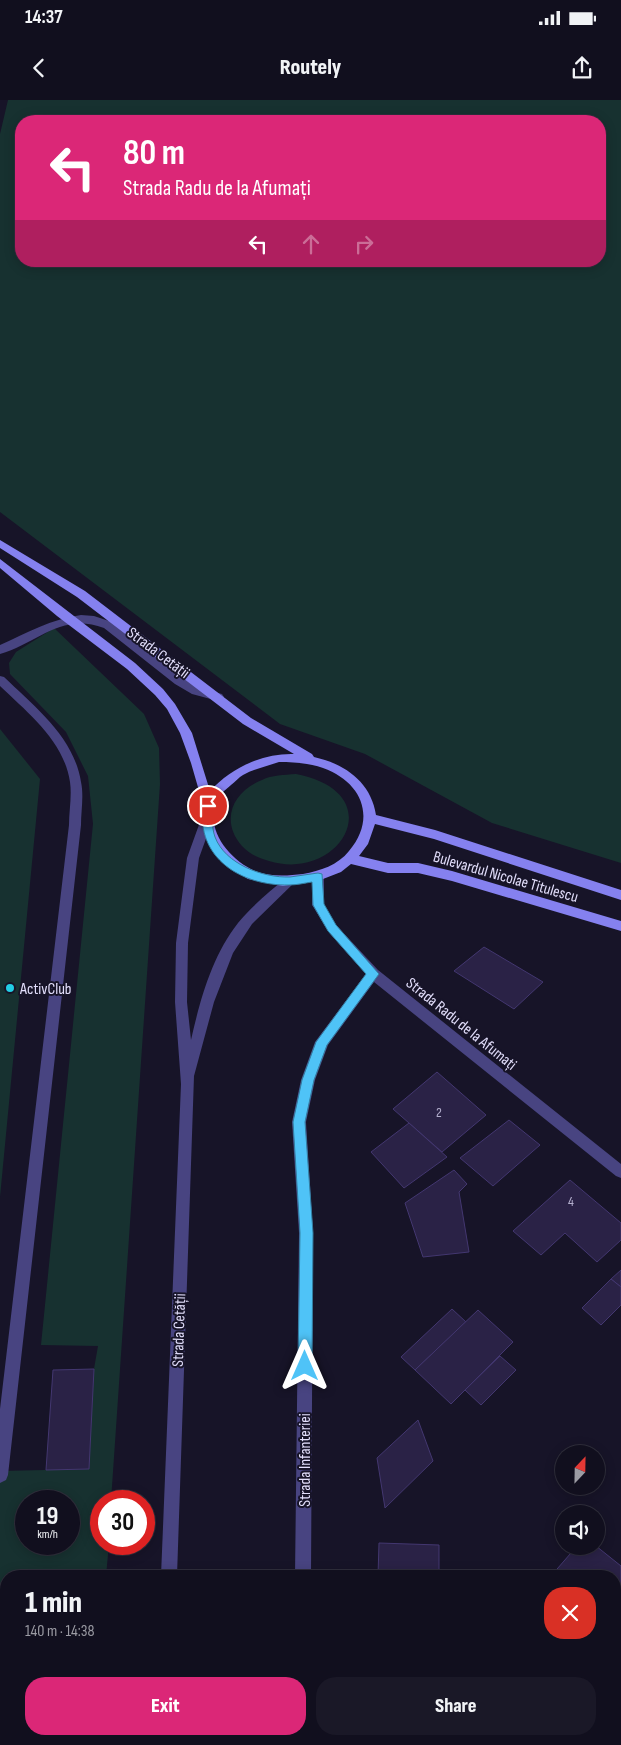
<!DOCTYPE html>
<html lang="en">
<head>
<meta charset="utf-8">
<style>
  :root { --surface:#110f1e; --page:#1a1827; --text:#f1f3f6; --muted:#9c9ca4; --line:#302f3c; --accent:#db2777 }
  body { margin:0; font-family:"Sofia Sans Condensed",sans-serif; background:var(--page); color:var(--text); height:100vh; display:flex; flex-direction:column; font-size:19px; white-space:nowrap }
  * { box-sizing:border-box; margin:0 }
  p { font-size:16px; color:var(--muted) }
  .icon { flex:none; width:28px; height:28px; fill:none; stroke:currentColor; stroke-width:2; stroke-linecap:round; stroke-linejoin:round }
  .map { position:relative; flex:1; overflow:hidden }
  .drawer { position:absolute; left:0px; top:1470px; width:621px; height:175px; display:flex; flex-direction:column; background:var(--surface); border-radius:20px 20px 0 0; box-shadow:0 2px 12px #0003,0 0 0 1px var(--line) }
  .drawer>* { flex:none }
  .banner { position:absolute; left:15px; top:15px; width:591px; height:152px; border-radius:20px; box-shadow:0 2px 12px #0003,0 0 0 1px var(--line); background:#db2777; color:#fff; overflow:hidden }
  .needle { width:32px; rotate:22deg }
  .fabs { position:absolute; left:555px; top:1345px; display:grid; gap:10px }
  .fabs a { display:grid; place-items:center; width:50px; height:50px; border-radius:50%; background:var(--surface); box-shadow:0 2px 12px #0003,0 0 0 1px var(--line); font-size:25px }
  .speed { position:absolute; left:15px; top:1390px; display:flex; gap:10px; font-size:25px; font-weight:700; text-align:center }
  .speed>* { display:grid; place-content:center; width:65px; height:65px; border-radius:50%; background:var(--surface); box-shadow:0 2px 12px #0003,0 0 0 1px var(--line); line-height:1 }
  .speed small { font-size:12px; font-weight:400 }
  .speed .limit { border:8px solid #d22; background:#fff; color:#111 }
  .pin { position:absolute; display:grid; place-items:center; width:42px; height:42px; color:#fff; margin:-21px; border:2px solid #fff; border-radius:50%; box-shadow:0 1px 5px #0007 }
  .me { position:absolute; width:55px; margin:-28px; rotate:0deg; stroke-linejoin:round; filter:drop-shadow(0 0 4px #0008) }
  .turn { display:flex; align-items:center; gap:18px; height:105px; padding:0 25px; font-size:22px }
  .turn .icon { width:65px; height:65px; stroke-width:2.5 }
  .turn b { display:block; font-size:35px; line-height:42px }
  .lanes { display:flex; align-items:center; height:48px; padding:0 25px; background:#0003; justify-content:center; gap:25px; direction:ltr }
  .lanes .off { opacity:.35 }
  .round { display:grid; place-items:center; flex:none; width:52px; height:52px; border-radius:20px; background:var(--page) }
  .headline { display:flex; align-items:center; justify-content:space-between; height:85px; padding:0 25px }
  h1 { font-size:30px; font-weight:800; line-height:38px }
  .cta { display:flex; gap:10px; margin-top:auto; padding:10px 25px }
  .cta a { flex:1; height:58px; border-radius:20px; background:var(--accent); color:#fff; font-size:20px; font-weight:800; line-height:58px; text-align:center }
  .cta a+a { background:var(--page); color:var(--text) }
  .status { display:flex; justify-content:space-between; align-items:center; height:35px; padding:0 25px; background:var(--surface); direction:ltr }
  .status svg { height:14px; fill:currentColor }
  header { display:flex; justify-content:space-between; align-items:center; height:65px; padding:0 25px; background:var(--surface); font-size:22px; font-weight:800 }
  .map>svg:first-child { display:block }
  .green { fill:#173130; fill-rule:evenodd }
  .building { fill:#2a2246; stroke:#433770 }
  .lines { fill:none; stroke-linecap:round; stroke-linejoin:round }
  .service { fill:#484481; fill-rule:evenodd }
  .minor { fill:#484481; fill-rule:evenodd }
  .tertiary { fill:#484481; fill-rule:evenodd }
  .secondary { fill:#8581ef; fill-rule:evenodd }
  .route { fill:#4fc3f7; stroke:#337fa1 }
  .poi-dot { fill:#22cee4; stroke:#171428; stroke-width:2 }
  .labels { text-anchor:middle; stroke-width:4; stroke-linejoin:round; paint-order:stroke }
  .number-label { font-size:14px; fill:#b4afce }
  .street-label { font-size:16px; fill:#e2defb; stroke:#171428 }
  .poi-label { font-size:16px; fill:#e2defb; stroke:#171428; text-anchor:start }
</style>
</head>
<body>
<div class="status"><b>14:37</b><svg viewBox="0 0 49 12"><path d="M0 12V9h3v3zM5 12V6h3v6zM10 12V3h3v9zM15 12V0h3v12zM26 1h20v11H26zM47 4h2v5h-2z"/></svg></div>
<header><svg class="icon" aria-label="back" viewBox="0 0 24 24"><path d="M15 5l-7 7 7 7"/></svg>Routely<svg class="icon" aria-label="share" viewBox="0 0 24 24"><path d="M12 15V3M7 8l5-5 5 5M5 13v7h14v-7"/></svg></header>
<div class="map">
<svg width="621" height="1645" viewBox="0 0 621 1645">
  <rect width="100%" height="100%" fill="#171428"/>
  <g class="green">
    <path d="M8,0H621V763L492,723L365,654L280,624L0,412V34ZM21,21H600V161H21Z"/>
    <path d="M54,528L144,614L159,648L160,684L111,1401H101V1444H109L106,1476H6V1639H95V1645H0V1371L89,1369L94,1269L98,1246L41,1245L93,724L88,676L66,632L10,574L9,563L16,552ZM26,1401H69V1444H26Z"/>
    <polygon points="0,629 40,679 0,1097"/>
    <path d="M296,674C393,693 340,783 269,761C259,758 249,754 242,746C220,721 232,692 262,680C272,675 284,675 296,674Z"/>
  </g>
  <g class="building">
    <polygon points="484,847 543,882 514,909 454,871"/>
    <polygon points="437,972 486,1015 442,1052 393,1009"/>
    <polygon points="509,1020 540,1045 493,1086 460,1058"/>
    <polygon points="409,1023 447,1057 404,1088 371,1052"/>
    <polygon points="454,1070 467,1084 459,1092 469,1152 423,1157 405,1103"/>
    <polygon points="570,1080 621,1123 621,1140 597,1162 565,1133 541,1155 513,1131"/>
    <polygon points="621,1170 621,1187 611,1179"/>
    <polygon points="611,1179 621,1187 621,1205 601,1225 582,1208"/>
    <polygon points="452,1209 466,1222 415,1270 401,1257"/>
    <polygon points="478,1210 513,1242 451,1304 415,1270"/>
    <polygon points="500,1256 516,1270 481,1305 465,1290"/>
    <polygon points="94,1269 89,1369 46,1370 53,1270"/>
    <polygon points="418,1320 433,1361 385,1408 377,1358"/>
    <polygon points="379,1443 439,1445 439,1476 378,1476"/>
    <polygon points="577,1446 596,1446 621,1466 621,1484 615,1492 615,1476 551,1476"/>
    <polygon points="433,1639 498,1639 492,1645 440,1645"/>
    <polygon points="514,1639 587,1639 582,1645 521,1645"/>
  </g>
  <g class="lines">
    <g class="service">
      <path d="M81,515L94,516L112,522L183,578L200,588L222,594L224,597L222,600L218,601L192,594L175,584L104,528C61,512 38,543 0,554V545C27,533 51,519 81,515Z"/>
      <path d="M0,576L4,577C35,607 74,637 81,682C84,696 81,711 81,725L8,1375L6,1380L0,1383V1309L69,725C69,711 72,696 70,682C64,641 28,613 0,586Z"/>
    </g>
    <g class="minor">
      <polygon points="318,772 322,774 324,777 324,805 336,825 378,870 621,1064 621,1078 616,1076 374,882 328,945 315,980 306,1022 313,1133 311,1476 295,1476 299,1133 292,1022 301,980 315,942 366,874 328,831 314,808 312,805 312,777 314,774"/>
      <polygon points="294,1639 310,1639 311,1645 293,1645"/>
    </g>
    <g class="tertiary">
      <path d="M206,718L212,722L199,758L188,843L187,902L191,940C200,900 212,856 238,823C252,806 269,792 286,778H294L296,781L252,824L233,853L214,902L194,976L177,1476H161L181,984L175,902L176,843L187,758L200,722Z"/>
      <polygon points="155,1639 171,1639 172,1645 154,1645"/>
    </g>
    <path class="secondary" d="M0,440L85,491L251,618L312,654L314,657C345,664 371,682 376,715L435,730L621,790V800L434,739L375,724L368,744L359,756L388,763H418L452,771L621,821V831L452,781L418,773H388L351,764L341,772L323,779L283,786L248,779L224,764L206,739L201,716L204,708L191,663L180,633L167,609L155,595L127,569L57,516L0,468V459L135,563L163,589L175,604L192,633L210,691C231,668 263,653 294,654L243,624L77,497L0,448ZM279,662C294,662 309,663 323,668C362,682 377,718 349,751C338,765 320,771 303,774C287,776 270,777 255,771C227,758 201,725 220,695C223,691 228,688 231,685C235,682 239,677 243,675C254,669 267,666 279,662Z"/>
  </g>
  <path class="route" d="M208,701L214,706C213,716 211,726 215,737C225,764 263,778 290,777C299,776 309,774 318,773L322,774L324,804L336,825L379,874L327,945L314,980L305,1022L313,1133L312,1266L310,1271L305,1273L300,1271L298,1266L300,1133L293,1022L302,980L316,942L366,874L328,831L313,805L312,782C305,783 297,785 289,785C241,786 196,758 203,706Z"/>
  <circle class="poi-dot" cx="10" cy="888" r="5"/>
  <g class="labels">
    <g class="number-label">
      <text x="439" y="1017">2</text>
      <text x="571" y="1106">4</text>
    </g>
    <g class="street-label">
      <text transform="translate(159 552) rotate(37)" y="6">Strada Cetății</text>
      <text transform="translate(506 776) rotate(16)" y="6">Bulevardul Nicolae Titulescu</text>
      <text transform="translate(462 923) rotate(39)" y="6">Strada Radu de la Afumați</text>
      <text transform="translate(178 1230) rotate(-88)" y="6">Strada Cetății</text>
      <text transform="translate(304 1360) rotate(-90)" y="6">Strada Infanteriei</text>
    </g>
    <g class="poi-label">
      <text x="20" y="894">ActivClub</text>
    </g>
  </g>
</svg>
<div class="fabs">
<a><svg class="needle" viewBox="-14 -14 28 28"><path d="M0-13l5 13h-10z" fill="#e53935"/><path d="M0 13l5-13h-10z" fill="#9c9ca4"/></svg></a>
<a><svg class="icon" aria-label="sound" viewBox="0 0 24 24"><path d="M4 9h4l5-4v14l-5-4H4zM17 9q2 3 0 6"/></svg></a>
</div>
<div class="speed"><div>19<small>km/h</small></div><div class="limit">30</div></div>
<div class="pin" style="left:208px;top:706px;background:#d93025"><svg class="icon" aria-label="arrive" viewBox="0 0 24 24"><path d="M6 21V4h12l-3 4 3 4H6"/></svg></div>
<svg class="me" style="left:305px;top:1266px" viewBox="-20 -20 40 40"><path d="M0-17L14 15 0 8-14 15z" fill="#4fc3f7" stroke="#fff" stroke-width="4"/></svg>
<div class="banner">
<div class="turn"><svg class="icon" aria-label="left" viewBox="0 0 24 24"><path d="M17 20v-9H6M10 6l-5 5 5 5"/></svg><div><b>80 m</b>Strada Radu de la Afumați</div></div>
<div class="lanes"><svg class="icon" aria-label="left" viewBox="0 0 24 24"><path d="M17 20v-9H6M10 6l-5 5 5 5"/></svg><svg class="icon off" aria-label="ahead" viewBox="0 0 24 24"><path d="M12 20V5M6 11l6-6 6 6"/></svg><svg class="icon off" aria-label="right" viewBox="0 0 24 24"><path d="M7 20v-9h11M14 6l5 5-5 5"/></svg></div>
</div>
<section class="drawer">
<div class="headline"><div><h1>1 min</h1><p>140 m · 14:38</p></div><a class="round" style="background:#d93025;color:#fff"><svg class="icon" aria-label="close" viewBox="0 0 24 24"><path d="M6 6l12 12M18 6L6 18"/></svg></a></div>
<div class="cta"><a>Exit</a><a>Share</a></div>
</section>
</div>
</body>
</html>
